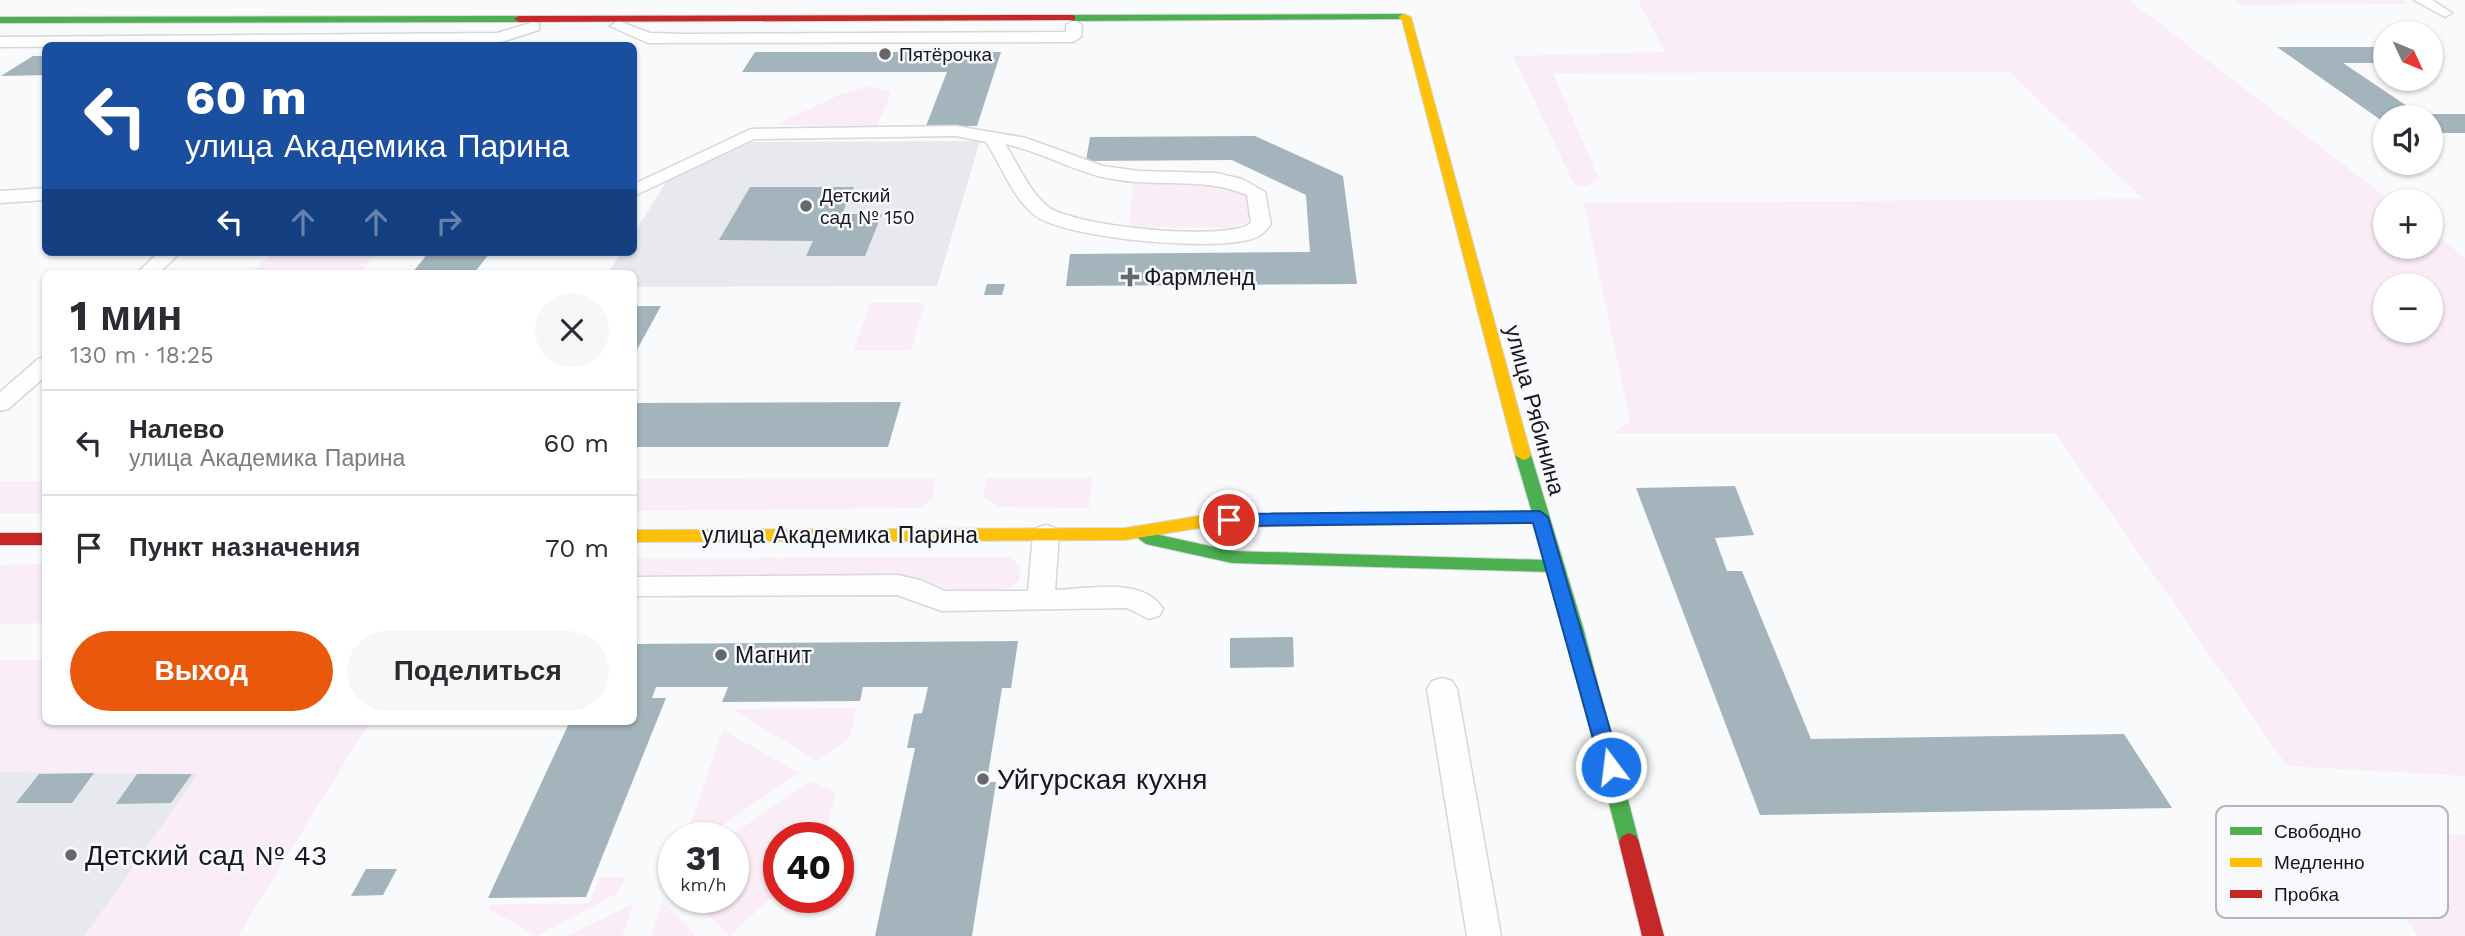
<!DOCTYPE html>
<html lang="ru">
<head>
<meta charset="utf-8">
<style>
  :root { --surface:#fff; --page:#f7f7f7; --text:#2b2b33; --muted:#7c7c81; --line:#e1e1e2; --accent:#ea580c }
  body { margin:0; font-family:"Work Sans",sans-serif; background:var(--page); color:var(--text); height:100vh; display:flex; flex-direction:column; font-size:26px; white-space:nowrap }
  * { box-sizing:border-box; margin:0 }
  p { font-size:23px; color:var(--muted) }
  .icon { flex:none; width:38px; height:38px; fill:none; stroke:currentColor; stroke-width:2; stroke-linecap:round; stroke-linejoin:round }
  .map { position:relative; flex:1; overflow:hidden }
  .panel { position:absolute; left:42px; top:270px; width:595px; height:455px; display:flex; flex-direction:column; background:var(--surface); border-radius:10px; box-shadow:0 2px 5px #0004 }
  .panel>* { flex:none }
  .top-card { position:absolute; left:42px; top:42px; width:595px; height:214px; border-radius:10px; box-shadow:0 2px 5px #0004; background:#1a4fa0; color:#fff; overflow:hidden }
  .needle { width:46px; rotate:134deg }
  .controls { position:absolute; left:2373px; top:21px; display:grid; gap:14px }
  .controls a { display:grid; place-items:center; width:70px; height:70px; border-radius:50%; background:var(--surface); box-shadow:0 2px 5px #0004; font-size:35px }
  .speed { position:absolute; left:658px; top:822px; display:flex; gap:14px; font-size:35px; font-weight:700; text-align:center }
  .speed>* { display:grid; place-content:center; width:91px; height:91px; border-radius:50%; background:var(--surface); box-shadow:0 2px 5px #0004; line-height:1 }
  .speed small { font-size:18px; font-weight:400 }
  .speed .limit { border:10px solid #d22; background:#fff; color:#111 }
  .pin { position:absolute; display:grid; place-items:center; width:60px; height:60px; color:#fff; margin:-30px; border:4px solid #fff; border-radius:50%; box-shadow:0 2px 7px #0007 }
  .me { position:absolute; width:77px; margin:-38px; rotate:345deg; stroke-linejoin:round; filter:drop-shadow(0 0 5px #0008) }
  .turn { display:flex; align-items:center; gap:24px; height:147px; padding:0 28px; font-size:32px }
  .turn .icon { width:91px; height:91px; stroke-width:2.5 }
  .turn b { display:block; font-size:49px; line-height:60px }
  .lanes { display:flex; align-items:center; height:66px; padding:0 28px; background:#0003; justify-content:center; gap:35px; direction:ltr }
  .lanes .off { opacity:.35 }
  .round { display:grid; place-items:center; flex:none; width:74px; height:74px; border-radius:37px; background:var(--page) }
  .summary { display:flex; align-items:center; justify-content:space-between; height:119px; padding:0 28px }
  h1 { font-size:42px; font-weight:700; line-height:52px }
  .action { display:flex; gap:14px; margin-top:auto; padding:14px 28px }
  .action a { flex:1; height:80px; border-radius:42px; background:var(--accent); color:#fff; font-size:28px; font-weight:700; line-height:80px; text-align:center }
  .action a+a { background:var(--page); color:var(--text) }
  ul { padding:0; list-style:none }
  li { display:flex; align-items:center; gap:21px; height:105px; padding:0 28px; border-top:2px solid var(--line) }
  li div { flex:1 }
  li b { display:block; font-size:26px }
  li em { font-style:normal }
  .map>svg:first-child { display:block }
  .built { fill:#e7e9ee }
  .green { fill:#faedf7; fill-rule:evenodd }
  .building { fill:#a4b4bc }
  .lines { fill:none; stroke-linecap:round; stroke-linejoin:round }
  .street-casing { stroke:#d5d7da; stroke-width:3 }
  .fast-casing { stroke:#d5d7da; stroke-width:2 }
  .slow-casing { stroke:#d5d7da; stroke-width:2 }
  .jam-casing { stroke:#d5d7da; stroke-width:2 }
  .street { fill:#fefefe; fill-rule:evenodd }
  .fast { fill:#4caf50; fill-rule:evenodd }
  .slow { fill:#ffc107; fill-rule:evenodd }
  .jam { fill:#c62828; fill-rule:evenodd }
  .route { fill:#1a73e8; stroke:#114b97; stroke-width:2 }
  .poi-dot { fill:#65676b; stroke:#f8f9fc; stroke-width:2.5 }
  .labels { text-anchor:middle; stroke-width:5; stroke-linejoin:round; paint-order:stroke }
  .far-poi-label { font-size:19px; fill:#16181d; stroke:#f8f9fc; text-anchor:start }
  .poi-label { font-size:23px; fill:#16181d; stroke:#f8f9fc; text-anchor:start }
  .street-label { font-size:23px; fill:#16181d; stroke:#f8f9fc }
  .near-poi-label { font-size:28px; fill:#16181d; stroke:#f8f9fc; text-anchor:start }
  .key { fill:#f8f9fc; stroke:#b4b6b9; stroke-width:2 }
  .key-label { font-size:19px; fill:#16181d }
</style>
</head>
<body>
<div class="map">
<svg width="2465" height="936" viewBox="0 0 2465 936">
  <rect width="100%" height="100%" fill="#f9fafb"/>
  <g class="built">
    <polygon points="980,141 937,286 634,287 634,273 608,273 621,252 634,252 634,233 669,178 748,142"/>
    <polygon points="0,772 199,773 85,936 0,936"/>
  </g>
  <g class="green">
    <path d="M1638,0H2129L2391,201H2385V247H2431V231L2465,258V776L2287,766L2055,433H1614L1630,421L1584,203L2143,199L2009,72L1553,73L1599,179L1587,186H1575L1513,56L1665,52ZM2385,285H2431V331H2385Z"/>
    <polygon points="2233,0 2402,0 2409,4 2241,5"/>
    <polygon points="870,86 892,91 877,126 775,125 839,95"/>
    <polygon points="1133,180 1206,180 1245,192 1253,215 1246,223 1230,228 1129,227"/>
    <polygon points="272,252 378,252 359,273 251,273"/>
    <polygon points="870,303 925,303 911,351 853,351"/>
    <polygon points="936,478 932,499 920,508 634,511 634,479"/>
    <polygon points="987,478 1092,478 1089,508 999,507 983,497"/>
    <rect x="0" y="481" width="45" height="32"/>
    <polygon points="1010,557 1020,565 1019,581 1000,592 961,593 908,578 634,580 634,558"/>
    <polygon points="45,564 45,623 0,624 0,565"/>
    <polygon points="0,660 45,660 46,721 370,721 238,936 85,936 199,774 0,772"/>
    <polygon points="857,708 849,739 817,761 732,709"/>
    <polygon points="723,730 799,773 703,838 685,838"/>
    <polygon points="812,781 836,793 824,838 779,838 779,891 729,936 692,898 733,898 733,838 727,838"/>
    <polygon points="2340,831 2465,835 2465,936 2418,936"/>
    <polygon points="600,877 625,877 618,893 537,936 489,909 490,905 589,903"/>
    <polygon points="663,901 696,936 651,936"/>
    <polygon points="634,903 622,936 567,936"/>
  </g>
  <g class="building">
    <polygon points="2277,47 2385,47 2385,63 2343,63 2419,114 2465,114 2465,133 2431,133 2431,117 2385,117 2385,123"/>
    <polygon points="755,52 1001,52 977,126 926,126 947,72 742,72"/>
    <polygon points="33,56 46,56 46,75 1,76"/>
    <polygon points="1255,136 1343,176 1357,284 1066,286 1070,254 1310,252 1306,195 1232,160 1086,161 1090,137"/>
    <polygon points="750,187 854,187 842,214 882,214 865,256 806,256 813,241 719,240"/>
    <polygon points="429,252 490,253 474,273 412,273"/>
    <polygon points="987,284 1005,284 1002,295 984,295"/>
    <polygon points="634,306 661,306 634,355"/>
    <polygon points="901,402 888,447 634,447 634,403"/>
    <polygon points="1735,486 1754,535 1715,538 1727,571 1742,571 1811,739 2124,734 2172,808 1760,815 1636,488"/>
    <polygon points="1293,637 1294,667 1230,668 1230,638"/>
    <polygon points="1018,641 1011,688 1002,688 989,768 987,782 996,782 972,936 875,936 915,748 907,748 914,714 922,713 928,687 863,687 860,701 722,702 728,687 656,687 652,698 666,698 586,897 488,898 570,721 634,721 634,644"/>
    <polygon points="94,773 72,803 16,803 39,774"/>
    <polygon points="137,774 192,774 171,803 116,804"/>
    <polygon points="366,869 397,869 383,895 351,896"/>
  </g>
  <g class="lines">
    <g class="street-casing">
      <g id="street">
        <polygon points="2414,0 2432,0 2452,13 2445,17"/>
        <polygon points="1074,20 1082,25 1081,37 1073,42 648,43 610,26 618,21 650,33 685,34 1066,32 1066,25"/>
        <polygon points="534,22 539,24 539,30 498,43 0,47 0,37 497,33"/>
        <path d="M956,126L1026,138L1103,166L1139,171L1216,173L1242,179L1265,192L1271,224C1268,228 1264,233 1259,236C1228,254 1061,239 1033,214C1012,196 1001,165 986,142L956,136L754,139L634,196V184L751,129ZM1005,144C1044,152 1079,175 1119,180C1163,187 1205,177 1247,195L1251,223C1229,242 1072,227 1047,206C1029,191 1018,164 1005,144Z"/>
        <polygon points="46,188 46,200 0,203 0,191"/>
        <polygon points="159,252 181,252 159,273 137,273"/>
        <polygon points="46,357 46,376 8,409 0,411 0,392 38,359"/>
        <path d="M1046,525L1055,528L1059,534L1055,590C1087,589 1144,576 1163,609L1159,616L1149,619L1127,608L942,611L897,595L634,596V577L897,575L920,580L945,591H1028L1033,534L1037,528Z"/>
        <polygon points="1442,678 1452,681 1457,689 1501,936 1467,936 1427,689 1432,681"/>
      </g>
    </g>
    <g class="fast-casing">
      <g id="fast">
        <polygon points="1403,14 1406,15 1406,19 1072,21 1067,18 1072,15"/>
        <polygon points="0,17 519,16 524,19 519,22 0,23"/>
        <polygon points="1523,450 1531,455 1583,627 1639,842 1636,848 1629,851 1622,848 1619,842 1549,572 1232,563 1146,544 1138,538 1146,532 1232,551 1546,560 1515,455"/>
      </g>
    </g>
    <g class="slow-casing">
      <g id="slow">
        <polygon points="1403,14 1411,17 1531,455 1529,458 1523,460 1515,455 1402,20 1398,17"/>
        <polygon points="1205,515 1237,515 1245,521 1237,527 1205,527 1125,540 634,542 634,530 1125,528"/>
      </g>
    </g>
    <g class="jam-casing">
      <g id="jam">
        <polygon points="1072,15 1075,16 1075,20 519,22 514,19 519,16"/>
        <polygon points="1540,511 1548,517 1546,521 1237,527 1229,521 1237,515"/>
        <rect x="0" y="533" width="46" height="12"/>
        <polygon points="1629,833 1636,836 1639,842 1664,936 1642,936 1619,842 1622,836"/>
      </g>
    </g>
    <use href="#street" class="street"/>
    <use href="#fast" class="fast"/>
    <use href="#slow" class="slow"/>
    <use href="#jam" class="jam"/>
  </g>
  <polygon class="route" points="1540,511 1548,517 1621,767 1618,773 1604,773 1601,767 1533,523 1229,526 1221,520 1229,514"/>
  <g class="poi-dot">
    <circle cx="885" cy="54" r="7"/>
    <circle cx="806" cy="206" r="7"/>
    <path d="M1126.5 266.5h7v7h7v7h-7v7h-7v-7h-7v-7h7z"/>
    <circle cx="721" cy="655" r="7"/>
    <circle cx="983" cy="779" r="7"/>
    <circle cx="71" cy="855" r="7"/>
  </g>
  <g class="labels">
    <g class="far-poi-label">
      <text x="899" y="61">Пятёрочка</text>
      <text x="820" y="202">Детский<tspan x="820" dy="22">сад № 150</tspan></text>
    </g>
    <g class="poi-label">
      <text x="1144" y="285">Фармленд</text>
      <text x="735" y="663">Магнит</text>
    </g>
    <g class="street-label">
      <text transform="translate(1535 410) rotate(75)" y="8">улица Рябинина</text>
      <text x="840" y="543">улица Академика Парина</text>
    </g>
    <g class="near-poi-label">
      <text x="997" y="789">Уйгурская кухня</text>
      <text x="85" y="865">Детский сад № 43</text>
    </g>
  </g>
  <rect x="2216" y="806" width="232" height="112" rx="10" class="key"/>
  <rect x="2230" y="827" width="32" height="8" fill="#4caf50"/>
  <rect x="2230" y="858" width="32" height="9" fill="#ffc107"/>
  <rect x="2230" y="890" width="32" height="8" fill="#c62828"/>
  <g class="key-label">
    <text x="2274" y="838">Свободно</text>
    <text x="2274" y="869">Медленно</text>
    <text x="2274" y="901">Пробка</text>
  </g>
</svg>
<div class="controls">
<a><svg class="needle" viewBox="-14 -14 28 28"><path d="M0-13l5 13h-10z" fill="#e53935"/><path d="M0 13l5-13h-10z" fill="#7c7c81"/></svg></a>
<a><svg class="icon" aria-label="sound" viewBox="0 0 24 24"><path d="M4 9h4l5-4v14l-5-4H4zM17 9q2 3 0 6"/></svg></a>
<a>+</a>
<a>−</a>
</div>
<div class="speed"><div>31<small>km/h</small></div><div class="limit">40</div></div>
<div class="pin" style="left:1229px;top:520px;background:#d93025"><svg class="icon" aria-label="arrive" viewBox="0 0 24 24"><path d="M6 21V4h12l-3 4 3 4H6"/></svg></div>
<svg class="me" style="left:1611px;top:767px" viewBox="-20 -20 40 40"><circle r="17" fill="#1a73e8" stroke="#fff" stroke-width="3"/><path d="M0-11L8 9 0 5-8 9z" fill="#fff"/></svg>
<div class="top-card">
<div class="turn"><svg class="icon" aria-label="left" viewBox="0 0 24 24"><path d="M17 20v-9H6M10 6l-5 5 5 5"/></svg><div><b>60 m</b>улица Академика Парина</div></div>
<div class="lanes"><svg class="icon" aria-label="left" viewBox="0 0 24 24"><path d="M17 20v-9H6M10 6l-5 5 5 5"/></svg><svg class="icon off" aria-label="ahead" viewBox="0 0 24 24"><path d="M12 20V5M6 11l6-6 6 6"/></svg><svg class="icon off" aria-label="ahead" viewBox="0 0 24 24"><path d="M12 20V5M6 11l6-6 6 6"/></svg><svg class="icon off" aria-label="right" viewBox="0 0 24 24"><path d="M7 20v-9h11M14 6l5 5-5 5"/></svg></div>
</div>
<section class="panel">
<div class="summary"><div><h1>1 мин</h1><p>130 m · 18:25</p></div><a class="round"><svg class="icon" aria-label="close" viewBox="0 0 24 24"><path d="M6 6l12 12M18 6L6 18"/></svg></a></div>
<ul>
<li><svg class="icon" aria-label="left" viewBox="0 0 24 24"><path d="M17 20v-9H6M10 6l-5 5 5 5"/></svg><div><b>Налево</b><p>улица Академика Парина</p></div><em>60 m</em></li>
<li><svg class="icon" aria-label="arrive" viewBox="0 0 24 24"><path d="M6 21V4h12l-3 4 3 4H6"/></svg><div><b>Пункт назначения</b></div><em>70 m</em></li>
</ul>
<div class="action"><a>Выход</a><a>Поделиться</a></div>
</section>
</div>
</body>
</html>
